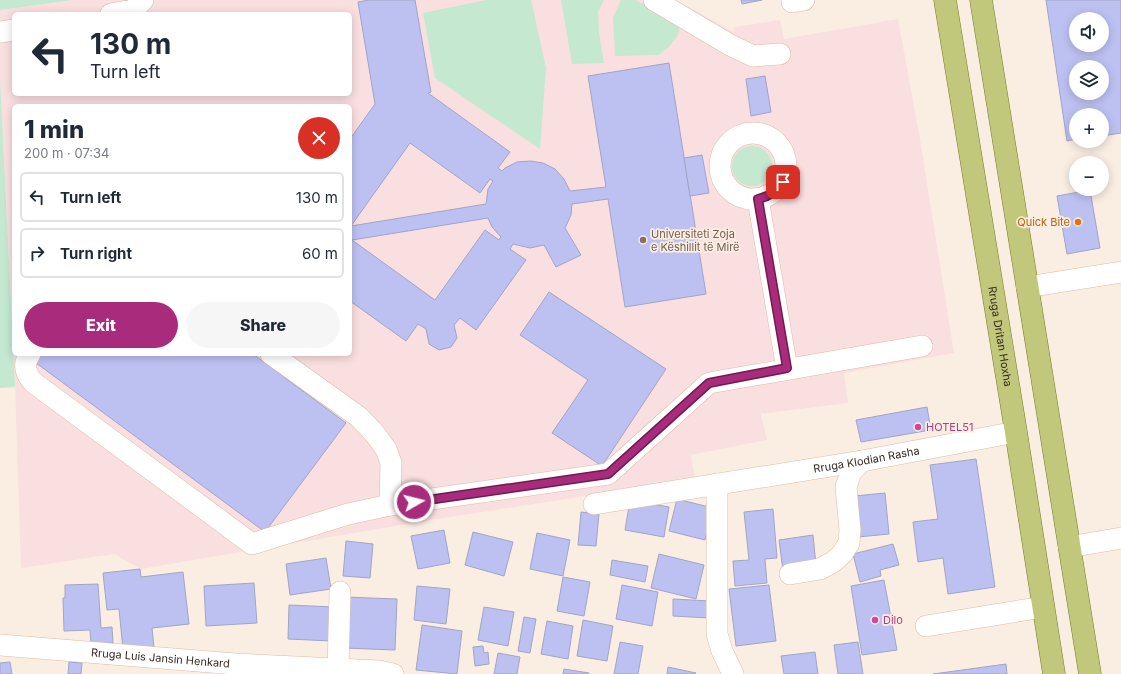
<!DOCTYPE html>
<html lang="en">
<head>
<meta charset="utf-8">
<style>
  :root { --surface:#fff; --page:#f6f6f7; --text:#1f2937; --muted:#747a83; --line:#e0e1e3; --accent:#a92b7b }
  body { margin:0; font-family:Inter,sans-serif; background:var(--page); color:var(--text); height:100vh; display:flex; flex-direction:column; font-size:15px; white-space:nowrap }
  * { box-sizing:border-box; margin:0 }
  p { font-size:13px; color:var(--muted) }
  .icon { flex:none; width:22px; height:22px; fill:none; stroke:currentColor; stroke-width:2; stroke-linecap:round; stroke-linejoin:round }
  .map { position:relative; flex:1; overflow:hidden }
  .panel { position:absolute; left:12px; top:104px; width:340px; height:252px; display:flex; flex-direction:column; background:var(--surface); border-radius:6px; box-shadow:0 2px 10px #0003 }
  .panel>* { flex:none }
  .banner { position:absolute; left:12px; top:12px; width:340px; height:84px; border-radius:6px; box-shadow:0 2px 10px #0003; background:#fff; color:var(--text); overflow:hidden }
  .controls { position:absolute; left:1069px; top:12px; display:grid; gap:8px }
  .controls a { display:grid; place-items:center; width:40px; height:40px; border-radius:50%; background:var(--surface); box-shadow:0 2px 10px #0003; font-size:20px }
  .pin { position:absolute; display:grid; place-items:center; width:34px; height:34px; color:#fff; margin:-17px; border-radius:8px; box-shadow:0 2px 6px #0006 }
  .me { position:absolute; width:44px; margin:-22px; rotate:82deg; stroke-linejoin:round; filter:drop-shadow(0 0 3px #0008) }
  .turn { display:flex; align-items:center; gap:14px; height:84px; padding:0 12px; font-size:18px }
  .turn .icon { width:52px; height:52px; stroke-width:2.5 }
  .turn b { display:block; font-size:28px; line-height:34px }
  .round { display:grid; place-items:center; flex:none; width:42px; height:42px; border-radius:21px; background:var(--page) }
  .summary { display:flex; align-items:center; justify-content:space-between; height:68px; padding:0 12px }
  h1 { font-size:24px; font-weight:800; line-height:30px }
  .action { display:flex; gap:8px; margin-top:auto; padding:8px 12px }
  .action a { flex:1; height:46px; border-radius:24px; background:var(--accent); color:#fff; font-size:16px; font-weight:800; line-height:46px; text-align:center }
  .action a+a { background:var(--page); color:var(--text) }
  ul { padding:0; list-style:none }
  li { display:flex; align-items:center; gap:12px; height:50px; margin:0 8px 6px; padding:0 4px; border:2px solid var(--line); border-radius:6px }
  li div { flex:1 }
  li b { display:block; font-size:15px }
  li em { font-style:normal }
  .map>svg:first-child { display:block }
  .education { fill:#fadfe0; fill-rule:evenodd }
  .green { fill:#c4e8d0 }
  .building { fill:#bdc1f2; stroke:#a1a4c6; fill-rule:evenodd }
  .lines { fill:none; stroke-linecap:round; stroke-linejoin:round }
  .minor-casing { stroke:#dbbda4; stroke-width:22 }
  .major-casing { stroke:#767921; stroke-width:23 }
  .minor { stroke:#fff; stroke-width:21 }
  .major { stroke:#c2c87b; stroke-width:22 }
  .route-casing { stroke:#6e1c50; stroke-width:10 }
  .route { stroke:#a92b7b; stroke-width:7 }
  .food-dot { fill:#e8710a; stroke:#faeee3; stroke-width:1.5 }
  .education-dot { fill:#8d6e63; stroke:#faeee3; stroke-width:1.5 }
  .hotel-dot { fill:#d1479c; stroke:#faeee3; stroke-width:1.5 }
  .labels { text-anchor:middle; stroke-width:3.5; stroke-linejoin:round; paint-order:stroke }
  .food-label { font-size:11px; fill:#c56008; stroke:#faeee3; text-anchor:end }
  .education-label { font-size:11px; fill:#785e54; stroke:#faeee3; text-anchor:start }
  .street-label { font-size:11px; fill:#33281e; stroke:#faeee3 }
  .hotel-label { font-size:11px; fill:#b23c85; stroke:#faeee3; text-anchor:start }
</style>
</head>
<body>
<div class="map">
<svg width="1121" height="674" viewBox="0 0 1121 674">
  <rect width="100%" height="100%" fill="#faeee3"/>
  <path class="education" d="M73,0H676L734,32V27L780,20L784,39L898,19L920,139L954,353L844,373L848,403L761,414L767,440L691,455L695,479L425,521L141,569L114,554L21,568L15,387L0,77V10ZM14,14H350V94H14ZM14,106H350V354H14Z"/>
  <g class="green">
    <polygon points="0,0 73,0 0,10"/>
    <polygon points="486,0 531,0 546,68 540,149 435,78 423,13"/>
    <polygon points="561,0 604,0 598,12 599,33 604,63 572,64"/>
    <polygon points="621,0 635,0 680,23 678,35 669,47 658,55 615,56 613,18"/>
    <polygon points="0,77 15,387 0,388"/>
    <circle cx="752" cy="166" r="20"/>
  </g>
  <g class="building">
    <path d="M369,0H415L431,92L428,93L510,152L498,168L502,171L505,168L517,162L530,161L543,163L555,169L564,179L570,191L606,187L588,76L669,63L706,294L625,307L608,199L572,204L571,215L565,228L581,255L556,267L544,245L530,248L513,244L510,249L526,260L476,330L460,318L454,325L457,338L451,347L439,350L429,344L426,329L418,324L406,341L350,301V139L375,104L358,2ZM410,143L480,193L490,179L493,181L488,189L486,204L351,226ZM488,218L492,227L501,237L499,240L485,230L435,300L352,240Z"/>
    <polygon points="741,0 762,0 742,4"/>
    <path d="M1046,0H1121V133L1102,136V115H1076V139L1067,141ZM1076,19H1102V45H1076ZM1076,67H1102V93H1076Z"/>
    <polygon points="765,76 771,112 751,116 746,79"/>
    <polygon points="702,155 709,193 690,196 684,158"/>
    <polygon points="1090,190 1100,248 1067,254 1057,196"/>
    <polygon points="549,292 666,369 602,466 552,433 588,380 520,335"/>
    <polygon points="37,354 253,354 346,423 265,532 32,360"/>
    <polygon points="927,407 931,430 861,442 856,420"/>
    <polygon points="976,459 995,587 948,594 943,558 918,562 913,522 938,519 930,465"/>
    <polygon points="885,493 889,534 858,537 854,496"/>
    <polygon points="677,499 713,508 705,540 669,531"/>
    <polygon points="630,500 669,507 664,537 625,530"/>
    <polygon points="773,509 777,558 765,559 767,583 735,586 733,561 749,560 744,512"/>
    <polygon points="581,512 599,514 596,546 578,545"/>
    <polygon points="444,530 450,563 418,569 411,536"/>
    <polygon points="473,532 513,542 504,576 465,565"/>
    <polygon points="537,533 570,540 563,576 530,569"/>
    <polygon points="813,535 816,565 783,571 779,540"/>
    <polygon points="346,541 373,544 370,578 343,576"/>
    <polygon points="893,544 899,565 880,570 881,576 860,582 853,554"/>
    <polygon points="659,554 704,565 696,599 651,588"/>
    <polygon points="326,558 331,589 290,595 286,564"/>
    <polygon points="612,560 648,566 645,582 610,575"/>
    <polygon points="140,569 141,577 183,572 189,624 152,628 154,647 123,650 119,609 107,610 103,573"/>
    <polygon points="563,577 590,582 584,616 557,611"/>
    <polygon points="884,580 897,650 862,655 851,586"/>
    <polygon points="254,583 257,623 206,626 204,586"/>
    <polygon points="98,584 101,628 112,627 113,643 91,644 90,630 64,631 63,598 65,598 65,585"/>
    <polygon points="622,585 658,592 652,626 616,619"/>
    <polygon points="769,585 776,641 736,646 729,589"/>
    <polygon points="417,586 450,589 446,624 414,620"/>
    <polygon points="345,597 397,599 395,650 344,648"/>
    <polygon points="673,599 710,601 709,618 673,616"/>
    <polygon points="289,605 334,607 332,641 288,639"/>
    <polygon points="484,607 514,612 508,646 478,640"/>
    <polygon points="524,617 536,619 530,653 518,651"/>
    <polygon points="583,620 613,626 607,661 577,656"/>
    <polygon points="547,621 573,626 568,659 541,654"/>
    <polygon points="422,625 462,631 457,674 416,670"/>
    <polygon points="620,642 643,646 638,674 614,674"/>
    <polygon points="858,642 863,674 838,674 834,645"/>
    <polygon points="483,646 484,653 488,652 489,664 475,666 473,647"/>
    <polygon points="815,652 818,674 784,674 781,656"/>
    <polygon points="498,653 520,657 517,674 494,674"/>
    <polygon points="10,662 12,674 0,674 0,663"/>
    <polygon points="69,662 82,663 81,674 68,674"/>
    <polygon points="1006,664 1007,674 933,674"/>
    <polygon points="668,667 696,673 695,674 667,674"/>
    <polygon points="564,669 589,673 589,674 563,674"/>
  </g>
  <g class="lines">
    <g class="minor-casing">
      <g id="minor">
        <polyline points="654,0 730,45 753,56 780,54"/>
        <polyline points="792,2 804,0"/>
        <polyline points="111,14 133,10 143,0"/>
        <polyline points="0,32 14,30"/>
        <circle cx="753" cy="166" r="33"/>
        <polyline points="758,199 787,369"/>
        <polyline points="1027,287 1121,272"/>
        <path d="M30,354C22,364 26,375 34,383L252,544L348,514L390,505L608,474L709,383L922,346"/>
        <polyline points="271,354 359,417 375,434 386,449 391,463 390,505"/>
        <polyline points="717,484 717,634 722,651 733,674"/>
        <path id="s1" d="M594,504L862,461L1016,432"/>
        <polyline points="1069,547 1121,538"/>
        <polyline points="790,574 820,569 833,562 842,554 849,543 850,530 846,487 851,472 862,461"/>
        <polyline points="926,626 1043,607"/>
        <path id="s2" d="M0,645L235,664L379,671L393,674"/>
        <polyline points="338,669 340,592"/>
      </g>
    </g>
    <g class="major-casing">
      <g id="major">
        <path id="s3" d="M945,0L1016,432L1054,674"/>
        <polyline points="981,0 1090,674"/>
      </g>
    </g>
    <use href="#minor" class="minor"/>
    <use href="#major" class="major"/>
  </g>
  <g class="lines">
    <g class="route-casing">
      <path id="route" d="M414,502L608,474L709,383L787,368L758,199C770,196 775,192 783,182"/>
    </g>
    <use href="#route" class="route"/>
  </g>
  <circle class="food-dot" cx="1078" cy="222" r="4"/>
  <circle class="education-dot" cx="643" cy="240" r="4"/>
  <g class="hotel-dot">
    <circle cx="918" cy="427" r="4"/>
    <circle cx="875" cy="620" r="4"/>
  </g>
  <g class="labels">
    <g class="food-label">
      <text x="1070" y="226">Quick Bite</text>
    </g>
    <g class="education-label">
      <text x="651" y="238">Universiteti Zoja<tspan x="651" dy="13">e Këshillit të Mirë</tspan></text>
    </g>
    <g class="street-label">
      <text dy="4" stroke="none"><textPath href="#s3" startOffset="341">Rruga Dritan Hoxha</textPath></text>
      <text dy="4" stroke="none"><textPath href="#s1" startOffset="276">Rruga Klodian Rasha</textPath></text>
      <text dy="4" stroke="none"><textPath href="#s2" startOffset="161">Rruga Luis Jansin Henkard</textPath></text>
    </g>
    <g class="hotel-label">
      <text x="926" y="431">HOTEL51</text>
      <text x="883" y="624">Dilo</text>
    </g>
  </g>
</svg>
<div class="controls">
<a><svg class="icon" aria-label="sound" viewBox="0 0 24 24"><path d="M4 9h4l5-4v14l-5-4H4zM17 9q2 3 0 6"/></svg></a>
<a><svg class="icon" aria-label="layers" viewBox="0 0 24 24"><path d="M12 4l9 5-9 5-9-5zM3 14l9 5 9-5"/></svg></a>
<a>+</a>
<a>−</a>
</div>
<div class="pin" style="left:783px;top:182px;background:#d93025"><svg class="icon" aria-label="arrive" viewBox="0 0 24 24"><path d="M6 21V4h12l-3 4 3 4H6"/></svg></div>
<svg class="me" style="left:414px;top:502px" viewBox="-20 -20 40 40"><circle r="17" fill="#a92b7b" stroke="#fff" stroke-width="3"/><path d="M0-11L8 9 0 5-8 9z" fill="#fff"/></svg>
<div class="banner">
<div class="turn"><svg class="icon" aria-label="left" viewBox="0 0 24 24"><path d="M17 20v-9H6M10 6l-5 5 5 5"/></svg><div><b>130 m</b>Turn left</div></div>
</div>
<section class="panel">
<div class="summary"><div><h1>1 min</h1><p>200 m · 07:34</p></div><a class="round" style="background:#d93025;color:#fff"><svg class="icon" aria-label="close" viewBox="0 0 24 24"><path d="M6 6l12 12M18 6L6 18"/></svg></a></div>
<ul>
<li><svg class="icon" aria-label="left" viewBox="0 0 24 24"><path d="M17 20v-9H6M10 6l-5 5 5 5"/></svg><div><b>Turn left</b></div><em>130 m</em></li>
<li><svg class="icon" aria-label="right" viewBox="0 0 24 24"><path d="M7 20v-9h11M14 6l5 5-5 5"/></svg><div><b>Turn right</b></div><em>60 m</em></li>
</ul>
<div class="action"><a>Exit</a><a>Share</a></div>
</section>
</div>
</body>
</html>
